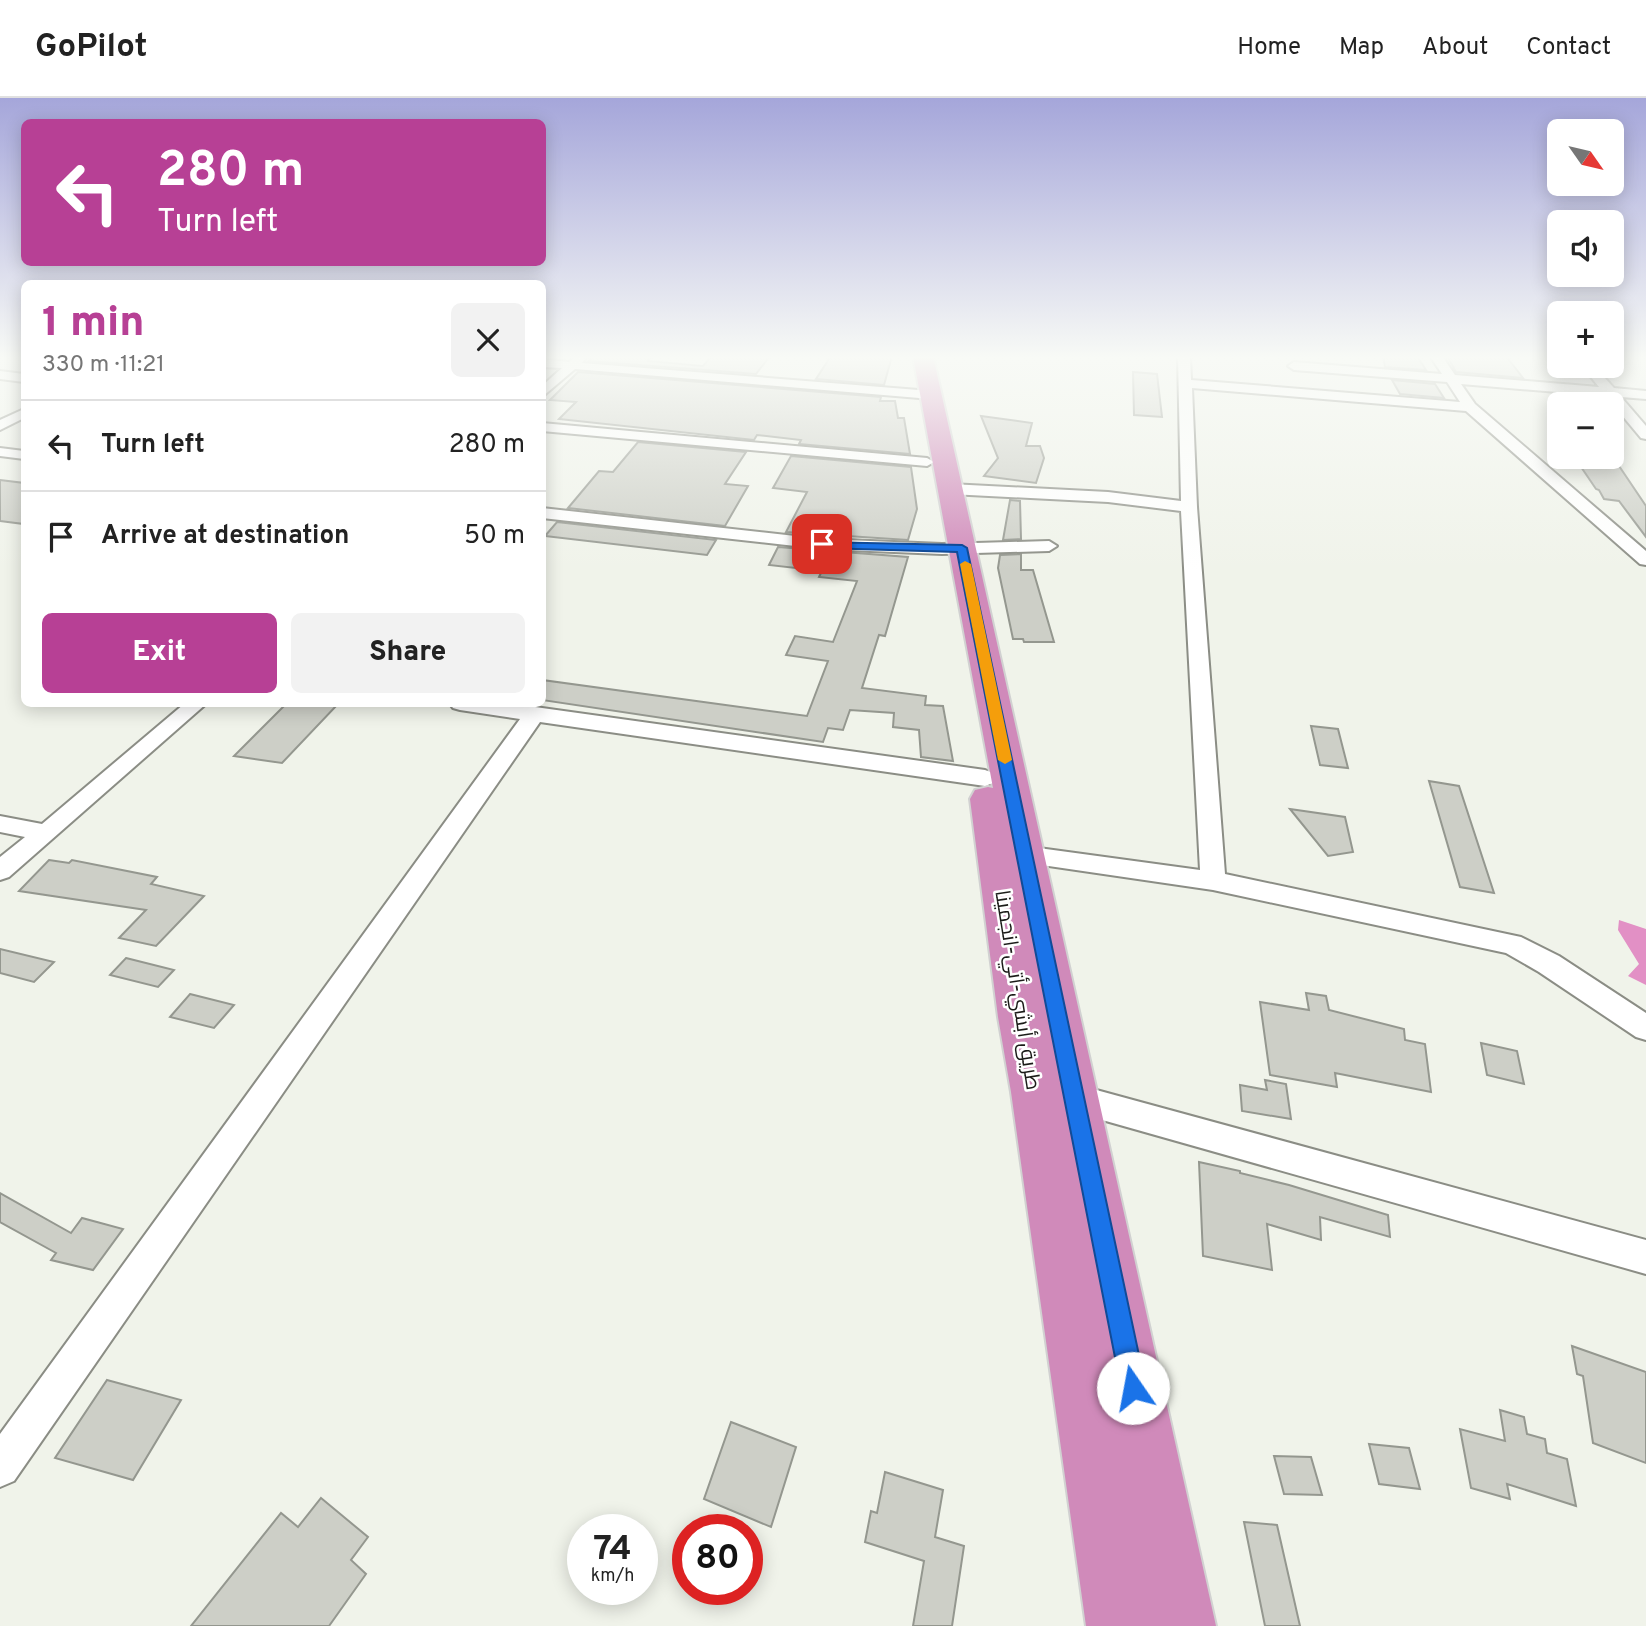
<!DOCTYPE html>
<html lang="en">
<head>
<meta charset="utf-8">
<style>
  :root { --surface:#fff; --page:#f2f2f2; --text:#222; --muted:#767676; --line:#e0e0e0; --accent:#b74095 }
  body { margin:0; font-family:Overpass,Cairo,sans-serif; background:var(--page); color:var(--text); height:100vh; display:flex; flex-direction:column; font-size:26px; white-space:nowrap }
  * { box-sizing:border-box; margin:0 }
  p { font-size:23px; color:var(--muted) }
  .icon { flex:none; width:38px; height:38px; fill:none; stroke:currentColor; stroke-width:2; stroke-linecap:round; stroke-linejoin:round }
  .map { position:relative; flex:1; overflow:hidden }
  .panel { position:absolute; left:21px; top:182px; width:525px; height:427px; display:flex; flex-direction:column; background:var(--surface); border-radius:10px; box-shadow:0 4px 18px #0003 }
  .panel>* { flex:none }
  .banner { position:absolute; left:21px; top:21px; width:525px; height:147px; border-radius:10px; box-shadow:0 4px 18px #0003; background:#b74095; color:#fff; overflow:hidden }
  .needle { width:46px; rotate:124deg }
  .buttons { position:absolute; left:1547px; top:21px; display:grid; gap:14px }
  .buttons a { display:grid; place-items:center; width:77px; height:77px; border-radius:10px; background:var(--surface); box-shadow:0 4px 18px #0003; font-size:35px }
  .speed { position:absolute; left:567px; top:1416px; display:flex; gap:14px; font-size:35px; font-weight:700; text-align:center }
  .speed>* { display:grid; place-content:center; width:91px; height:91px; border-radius:50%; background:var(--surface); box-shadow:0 4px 18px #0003; line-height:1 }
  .speed small { font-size:18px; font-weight:400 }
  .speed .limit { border:10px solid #d22; background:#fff; color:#111 }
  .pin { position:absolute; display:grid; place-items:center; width:60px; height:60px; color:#fff; margin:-30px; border-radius:14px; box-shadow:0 4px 10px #0006 }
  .me { position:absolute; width:77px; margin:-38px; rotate:348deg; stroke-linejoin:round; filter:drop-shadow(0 0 5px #0008) }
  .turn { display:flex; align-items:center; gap:24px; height:147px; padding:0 21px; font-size:32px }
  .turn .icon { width:91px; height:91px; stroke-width:2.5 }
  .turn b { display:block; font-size:49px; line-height:60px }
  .round { display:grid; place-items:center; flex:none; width:74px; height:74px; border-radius:10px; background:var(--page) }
  .overview { display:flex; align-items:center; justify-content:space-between; height:119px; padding:0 21px }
  h1 { font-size:42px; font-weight:800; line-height:52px; color:var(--accent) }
  .action { display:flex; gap:14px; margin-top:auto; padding:14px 21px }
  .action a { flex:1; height:80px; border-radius:10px; background:var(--accent); color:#fff; font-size:28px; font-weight:800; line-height:80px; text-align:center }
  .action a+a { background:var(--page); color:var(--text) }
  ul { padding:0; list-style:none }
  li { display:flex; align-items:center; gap:21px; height:91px; padding:0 21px; border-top:2px solid var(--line) }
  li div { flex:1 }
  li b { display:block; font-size:26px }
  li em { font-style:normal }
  header { display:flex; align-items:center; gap:42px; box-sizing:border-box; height:98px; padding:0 35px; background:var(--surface); border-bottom:2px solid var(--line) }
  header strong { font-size:33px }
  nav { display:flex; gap:38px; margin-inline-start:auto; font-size:24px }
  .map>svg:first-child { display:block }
  .water { fill:#e290c5 }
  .building { fill:#cdcfc7; stroke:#94978f; stroke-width:2 }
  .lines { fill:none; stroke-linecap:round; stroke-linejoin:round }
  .minor-casing { stroke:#8b8d85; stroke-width:4 }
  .trunk-casing { stroke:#d1d1d1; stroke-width:4 }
  .minor { fill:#fff; fill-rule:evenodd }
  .trunk { fill:#d08aba; fill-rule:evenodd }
  .route { fill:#1a73e8; stroke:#114b97; stroke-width:2 }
  .slow { fill:#f59e0b }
  .labels { text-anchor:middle; stroke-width:5; stroke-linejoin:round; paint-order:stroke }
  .street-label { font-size:21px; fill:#1b1b18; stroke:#fff }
</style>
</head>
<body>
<header>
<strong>GoPilot</strong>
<nav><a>Home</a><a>Map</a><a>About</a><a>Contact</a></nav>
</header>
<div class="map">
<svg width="1646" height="1528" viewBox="0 0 1646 1528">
  <rect width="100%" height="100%" fill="#f0f3ea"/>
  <polygon class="water" points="1619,822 1646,831 1646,887 1628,878 1639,866 1618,832"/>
  <g class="building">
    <polygon points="594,258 652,258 648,263 703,268 712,258 770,258 756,276 589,263"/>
    <polygon points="831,258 892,258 884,287 816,281"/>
    <polygon points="1383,258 1417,258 1426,272 1385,269"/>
    <polygon points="1447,258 1506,258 1523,280 1456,274"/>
    <polygon points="578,274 881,299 880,303 895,303 898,320 904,320 910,356 799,346 801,342 757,337 754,342 559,321 576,304 550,302"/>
    <polygon points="1133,274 1157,276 1162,319 1134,317"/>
    <polygon points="1392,282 1435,286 1444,300 1400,296"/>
    <polygon points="981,318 1032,325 1026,348 1040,348 1044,360 1036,385 984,378 998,360"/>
    <polygon points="638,344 746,354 725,386 748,388 725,428 568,410 599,373 613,374"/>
    <polygon points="791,358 911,369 917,411 908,442 786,434 807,394 773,390"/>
    <polygon points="1586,359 1613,359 1646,408 1646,439 1619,403 1604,401 1599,392 1596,391 1575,360 1588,362"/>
    <polygon points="0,382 24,385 24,426 0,423"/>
    <polygon points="1010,402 1020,403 1021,441 1003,442"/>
    <polygon points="557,424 716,442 707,457 545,438"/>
    <polygon points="778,449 908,459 885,538 879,537 862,590 926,598 925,607 943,608 953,663 921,659 919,632 893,629 894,615 850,612 843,632 828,630 823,644 542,602 542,582 807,618 828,563 786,557 795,538 833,544 857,483 819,479 821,475 813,474 814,472 769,467"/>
    <polygon points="1021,456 1021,472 1033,472 1054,544 1024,544 1023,541 1013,541 998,470 1000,457"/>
    <polygon points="286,606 338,606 282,665 234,658"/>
    <polygon points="1311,628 1338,631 1348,670 1320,667"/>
    <polygon points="1429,683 1459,688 1494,795 1460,789"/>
    <polygon points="1290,711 1345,719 1353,754 1328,758"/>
    <polygon points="49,762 69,765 72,762 157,779 151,786 204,798 156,848 119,840 146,812 19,793"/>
    <polygon points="0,851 54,864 34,884 0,875"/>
    <polygon points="126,860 174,872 158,889 110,877"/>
    <polygon points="1306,895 1326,898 1329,912 1404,931 1405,942 1425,946 1431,994 1335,975 1337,989 1270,977 1260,904 1309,912"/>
    <polygon points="190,896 234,907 214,930 170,919"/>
    <polygon points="1481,945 1517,953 1524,986 1487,977"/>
    <polygon points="1265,982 1286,986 1291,1021 1242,1013 1240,987 1267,992"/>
    <polygon points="1199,1064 1240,1073 1240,1075 1289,1087 1388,1117 1390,1139 1320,1119 1321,1142 1267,1126 1272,1172 1203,1158"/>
    <polygon points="0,1095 71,1135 82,1120 123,1131 93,1172 51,1162 56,1155 0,1124"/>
    <polygon points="1572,1248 1646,1274 1646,1365 1593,1345 1583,1278 1577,1276"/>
    <polygon points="107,1282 181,1302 133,1382 55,1360"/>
    <polygon points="1500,1312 1524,1319 1527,1336 1545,1341 1547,1355 1567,1361 1576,1408 1507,1386 1510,1401 1471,1390 1460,1331 1505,1343"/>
    <polygon points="731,1324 796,1349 771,1429 704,1401"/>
    <polygon points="1369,1346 1409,1350 1420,1391 1379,1386"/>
    <polygon points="1274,1358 1311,1359 1322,1397 1284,1396"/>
    <polygon points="885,1374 943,1392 935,1439 964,1448 952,1528 913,1528 924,1463 865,1444 871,1413 877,1415"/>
    <polygon points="321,1400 368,1439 351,1462 366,1476 329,1528 191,1528 281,1415 298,1429"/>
    <polygon points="1244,1424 1277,1427 1300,1528 1265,1528"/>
  </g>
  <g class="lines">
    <g class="minor-casing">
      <g id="minor">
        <polygon points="575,258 583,258 585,261 582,265 931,293 938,297 931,301 575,271 542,299 542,288 562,270 542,269 542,261 569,264"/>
        <polygon points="1178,258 1190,258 1191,282 1460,304 1447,284 1294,272 1288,268 1294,264 1442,276 1430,258 1442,258 1455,277 1599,289 1582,268 1594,268 1614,290 1646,293 1646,301 1621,299 1646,328 1646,341 1641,340 1606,298 1461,286 1475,306 1646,453 1646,467 1640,466 1466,313 1192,290 1197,409 1225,776 1521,839 1559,858 1646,915 1646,942 1636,939 1539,874 1506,855 1213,792 1015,763 1012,757 1015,751 1024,748 1200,772 1181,413 1108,404 950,396 942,391 950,386 1108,394 1181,403"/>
        <polygon points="0,273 24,276 24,284 0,281"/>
        <polygon points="24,311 24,320 0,332 0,322"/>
        <polygon points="542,325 927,360 934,364 927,368 542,333"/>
        <polygon points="0,350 24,353 24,361 0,358"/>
        <polygon points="542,410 822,441 942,446 1049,443 1057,448 1049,453 942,456 822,451 542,420"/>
        <polygon points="184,606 206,606 9,779 0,782 0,759 25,739 0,734 0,718 42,726"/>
        <polygon points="450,606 535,609 985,672 993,675 996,680 993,685 985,688 540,624 14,1383 0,1389 0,1336 520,621 460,612 453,610"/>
        <polygon points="1067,984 1646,1142 1646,1176 1067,1012 1056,1008 1052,998 1056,988"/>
      </g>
    </g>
    <g class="trunk-casing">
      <polygon id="trunk" points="913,258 933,258 1216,1528 1086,1528 1011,994 998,919 970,701 975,692 988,689 993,690"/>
    </g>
    <use href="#minor" class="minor"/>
    <use href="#trunk" class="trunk"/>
  </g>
  <linearGradient id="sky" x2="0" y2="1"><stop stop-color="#a5a6da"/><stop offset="0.55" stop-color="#f8faf6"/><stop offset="1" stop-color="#f8faf6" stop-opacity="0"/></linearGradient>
  <rect width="1646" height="472" fill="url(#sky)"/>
  <polygon class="route" points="818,444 962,447 967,450 1146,1290 1142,1298 1133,1302 1125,1298 1121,1290 957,454 822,450 817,446"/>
  <polygon class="slow" points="965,463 971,466 1012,662 1005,666 998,662 960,466"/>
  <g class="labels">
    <g class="street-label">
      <text transform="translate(1018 892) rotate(81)" y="7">طريق أبشي-أتي-انجمينا</text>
    </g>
  </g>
</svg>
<div class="buttons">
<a><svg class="needle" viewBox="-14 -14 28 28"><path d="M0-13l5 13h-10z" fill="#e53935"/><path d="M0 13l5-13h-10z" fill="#767676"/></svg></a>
<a><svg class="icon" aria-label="sound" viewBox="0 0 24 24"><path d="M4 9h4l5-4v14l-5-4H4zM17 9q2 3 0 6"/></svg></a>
<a>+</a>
<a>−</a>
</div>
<div class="speed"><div>74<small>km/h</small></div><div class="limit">80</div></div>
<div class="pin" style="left:822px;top:446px;background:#d93025"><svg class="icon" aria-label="arrive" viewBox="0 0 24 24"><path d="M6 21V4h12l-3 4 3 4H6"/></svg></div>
<svg class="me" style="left:1133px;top:1290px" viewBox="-20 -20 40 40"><circle r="19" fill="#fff"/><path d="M0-13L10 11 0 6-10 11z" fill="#1a73e8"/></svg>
<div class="banner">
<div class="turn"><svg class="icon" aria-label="left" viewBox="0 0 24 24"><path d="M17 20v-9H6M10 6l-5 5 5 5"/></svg><div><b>280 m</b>Turn left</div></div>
</div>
<section class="panel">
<div class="overview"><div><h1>1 min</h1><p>330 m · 11:21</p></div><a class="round"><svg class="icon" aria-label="close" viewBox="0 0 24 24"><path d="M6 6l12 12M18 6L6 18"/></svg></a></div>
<ul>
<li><svg class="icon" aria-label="left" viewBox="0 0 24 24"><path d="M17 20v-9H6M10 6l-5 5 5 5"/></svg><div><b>Turn left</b></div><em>280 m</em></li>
<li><svg class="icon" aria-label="arrive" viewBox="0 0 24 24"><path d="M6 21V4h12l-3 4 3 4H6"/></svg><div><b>Arrive at destination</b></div><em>50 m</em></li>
</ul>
<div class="action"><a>Exit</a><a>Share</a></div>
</section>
</div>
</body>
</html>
